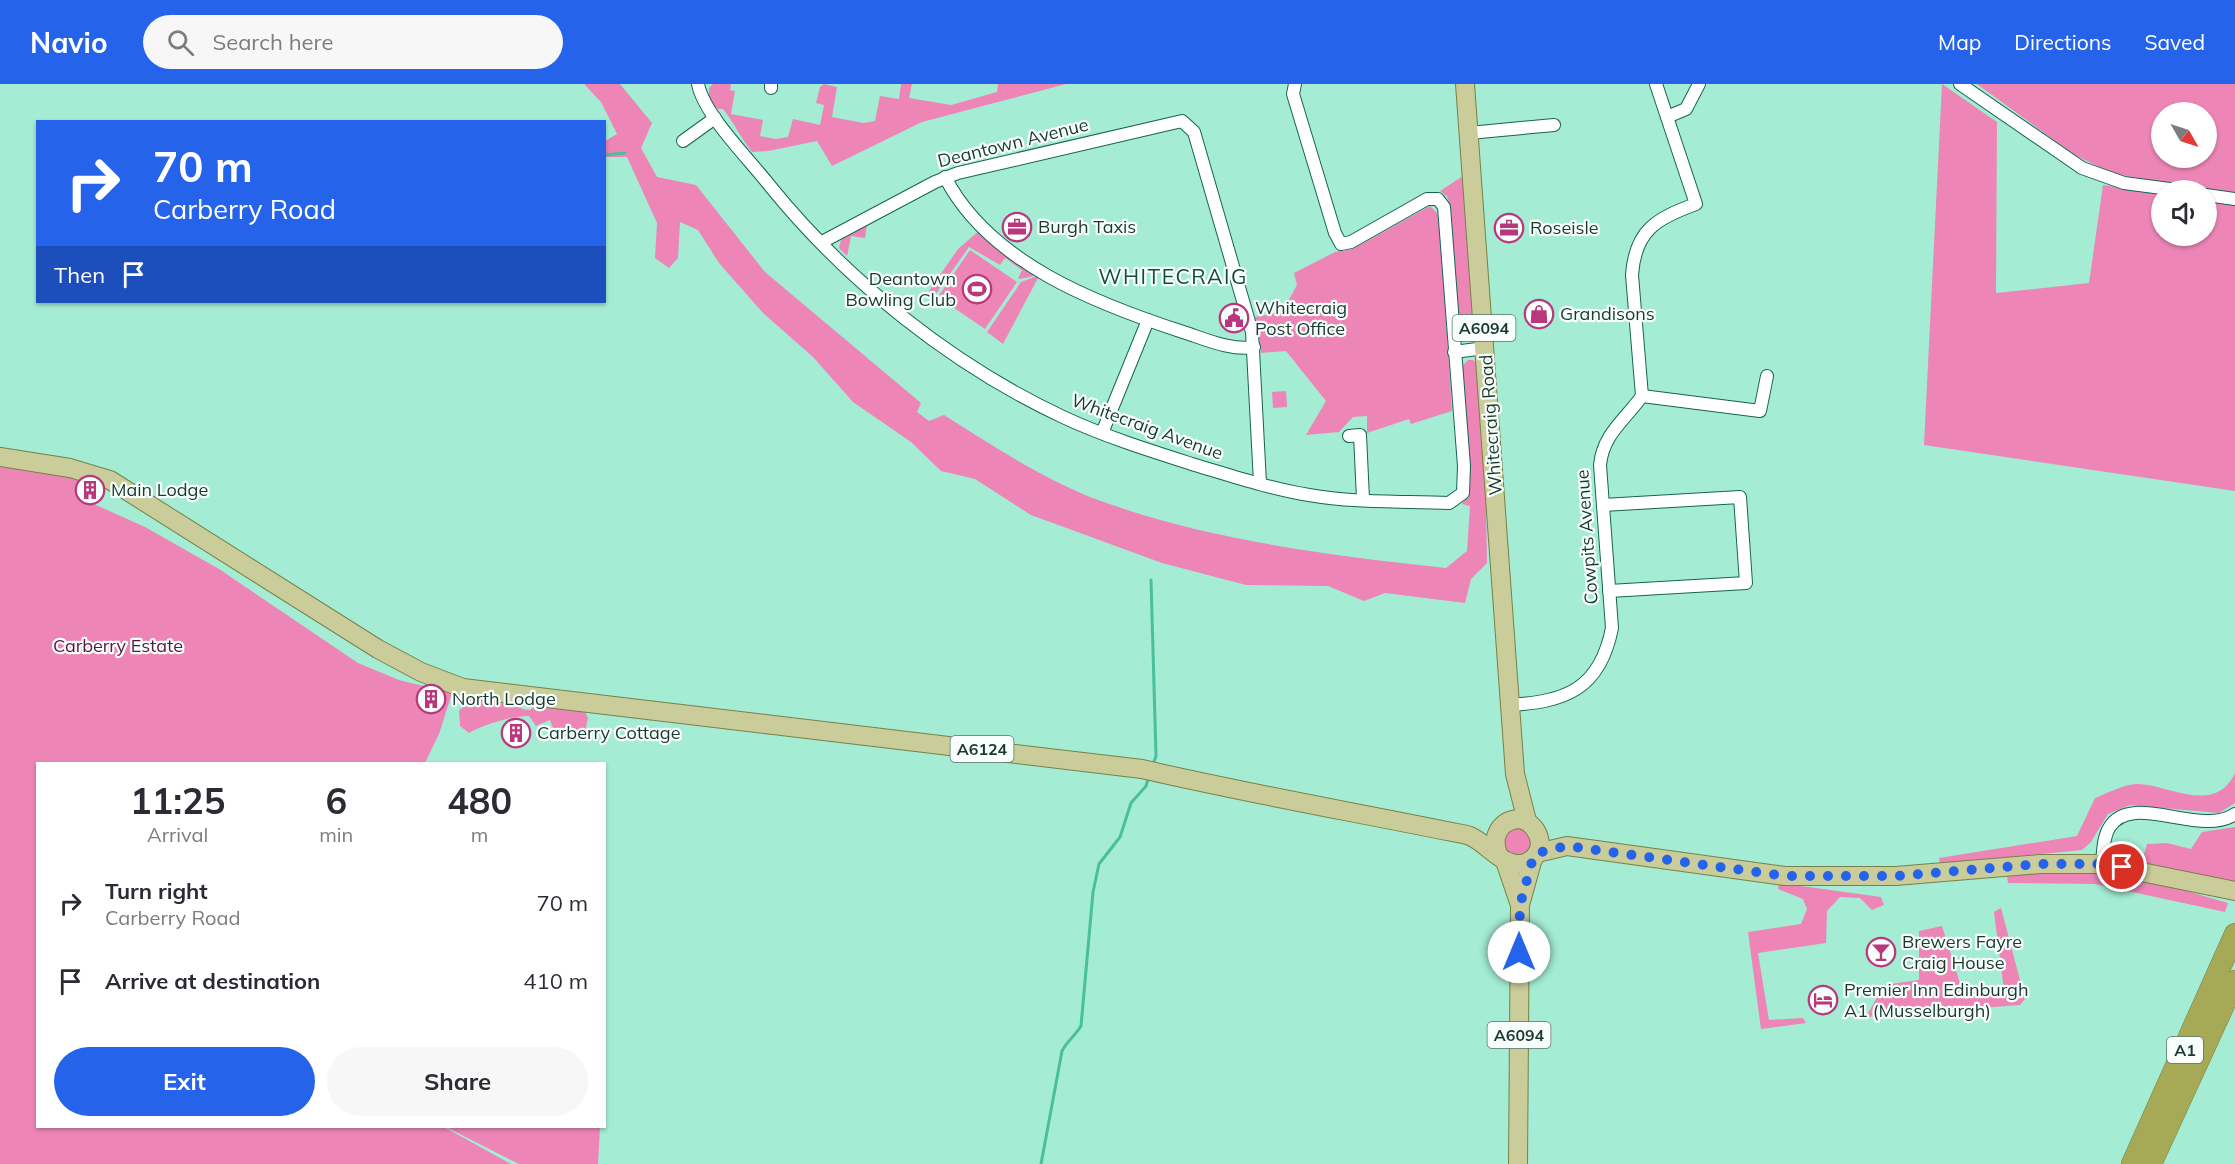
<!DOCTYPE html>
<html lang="en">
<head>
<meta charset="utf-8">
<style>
  :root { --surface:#fff; --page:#f7f7f7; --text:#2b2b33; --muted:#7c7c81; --accent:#2563eb }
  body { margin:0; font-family:Mulish,sans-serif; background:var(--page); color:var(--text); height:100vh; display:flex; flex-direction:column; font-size:22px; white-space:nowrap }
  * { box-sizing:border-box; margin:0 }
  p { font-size:20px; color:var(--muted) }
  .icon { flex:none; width:33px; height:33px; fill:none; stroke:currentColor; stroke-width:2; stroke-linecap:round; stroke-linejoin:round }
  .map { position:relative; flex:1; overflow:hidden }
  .panel { position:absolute; left:36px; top:678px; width:570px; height:366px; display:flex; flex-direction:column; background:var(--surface); border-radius:0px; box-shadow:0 2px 4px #0004 }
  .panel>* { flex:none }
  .banner { position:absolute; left:36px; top:36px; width:570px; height:183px; border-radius:0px; box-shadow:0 2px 4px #0004; background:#2563eb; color:#fff; overflow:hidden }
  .needle { width:39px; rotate:129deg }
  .fabs { position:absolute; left:2151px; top:18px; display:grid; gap:12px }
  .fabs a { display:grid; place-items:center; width:66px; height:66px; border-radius:50%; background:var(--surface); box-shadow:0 2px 4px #0004; font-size:30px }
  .pin { position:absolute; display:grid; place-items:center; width:51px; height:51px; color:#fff; margin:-26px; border:3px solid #fff; border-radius:50%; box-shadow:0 2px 6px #0007 }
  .me { position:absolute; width:66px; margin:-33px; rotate:0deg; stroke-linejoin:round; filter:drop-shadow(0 0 4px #0008) }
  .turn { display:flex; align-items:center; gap:21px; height:126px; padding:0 18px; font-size:27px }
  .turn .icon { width:78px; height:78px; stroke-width:2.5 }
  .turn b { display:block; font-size:42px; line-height:51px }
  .then { display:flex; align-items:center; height:57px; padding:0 18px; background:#0003; gap:12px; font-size:22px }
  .eta { display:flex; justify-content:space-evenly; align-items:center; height:102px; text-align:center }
  .eta b { font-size:36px; font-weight:700; line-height:42px }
  .cta { display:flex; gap:12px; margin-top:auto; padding:12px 18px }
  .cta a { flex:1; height:69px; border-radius:36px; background:var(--accent); color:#fff; font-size:24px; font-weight:700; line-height:69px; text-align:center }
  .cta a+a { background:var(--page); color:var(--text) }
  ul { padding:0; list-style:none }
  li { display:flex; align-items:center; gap:18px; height:78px; padding:0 18px }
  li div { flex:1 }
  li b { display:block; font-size:22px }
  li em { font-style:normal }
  header { display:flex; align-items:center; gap:36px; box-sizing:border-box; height:84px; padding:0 30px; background:var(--accent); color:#fff }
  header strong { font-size:28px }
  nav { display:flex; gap:33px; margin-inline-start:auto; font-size:21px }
  .search { width:420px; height:54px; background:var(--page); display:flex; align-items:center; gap:15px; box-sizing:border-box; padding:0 21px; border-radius:33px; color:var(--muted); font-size:22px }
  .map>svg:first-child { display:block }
  .green { fill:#ed86b7; fill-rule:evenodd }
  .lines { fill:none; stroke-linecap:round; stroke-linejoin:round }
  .stream { stroke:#4abf9e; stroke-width:3 }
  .street-casing { stroke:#176450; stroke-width:14 }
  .primary-casing { stroke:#758249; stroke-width:20 }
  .highway-casing { stroke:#758249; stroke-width:22 }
  .street { stroke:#fff; stroke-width:12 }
  .primary { stroke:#cacc9a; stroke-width:18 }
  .highway { stroke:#a6aa57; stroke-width:21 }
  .route { stroke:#2563eb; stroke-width:10; stroke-dasharray:0 18 }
  .labels { text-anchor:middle; stroke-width:4.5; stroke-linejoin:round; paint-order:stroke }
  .shield { fill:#f7fefb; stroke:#5d746c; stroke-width:1.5 }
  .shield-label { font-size:16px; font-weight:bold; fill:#1b392f }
  .street-label { font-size:18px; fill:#1b392f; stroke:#f7fefb }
  .poi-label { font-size:18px; fill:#1b392f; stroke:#f7fefb; text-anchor:start }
  .park-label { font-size:18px; fill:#5a173b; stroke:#f7fefb }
  .quarter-label { font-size:21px; letter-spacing:1.5px; fill:#134c3d; stroke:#f7fefb }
</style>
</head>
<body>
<header>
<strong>Navio</strong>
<div class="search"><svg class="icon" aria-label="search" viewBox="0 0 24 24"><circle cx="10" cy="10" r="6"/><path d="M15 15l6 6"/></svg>Search here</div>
<nav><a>Map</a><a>Directions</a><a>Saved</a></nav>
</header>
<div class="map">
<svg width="2235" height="1080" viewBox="0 0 2235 1080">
  <rect width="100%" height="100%" fill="#a4ecd4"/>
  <g class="green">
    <path d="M584,0H620L652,39L641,64L657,93L696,101L765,188L921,319L917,328L929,337L944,331C993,362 1046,397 1101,417C1212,457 1328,471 1446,484L1467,467L1470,422L1462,420L1470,407L1462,282L1468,276H1473L1477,280L1486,420L1487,479L1471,495L1465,519L1385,509L1364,517L1328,502L1246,501L1162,479L1031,431L975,395L941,387L911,358L853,318L813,273L763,229L719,179L698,146L680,138L678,174L669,184L655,174L657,139L627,73H605V57L617,50L601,18Z"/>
    <path d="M713,0H731L730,6L735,7L731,30L763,36L760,52L776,55L788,53L793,35L820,41L824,21L816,19L820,3L824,0L837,3L832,33L863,39L875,37L880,12L899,15L901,0H912L909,14L951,21L997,8L998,0H1066L922,38L832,82L817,57L768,67L752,68C740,53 735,40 723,25H718L709,16V4Z"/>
    <polygon points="1942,0 1997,38 1996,209 2089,199 2103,101 2161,109 2162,152 2206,152 2207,116 2235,120 2235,407 1924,361"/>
    <path d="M1977,0H2235V109L2113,90L2073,70ZM2162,28H2206V74H2162Z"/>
    <polygon points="1463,92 1475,249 1472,255 1466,256 1458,251 1449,119 1447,112 1440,107"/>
    <polygon points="1430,122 1439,131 1452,327 1411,340 1409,335 1367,349 1367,332 1353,333 1339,348 1306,351 1326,317 1286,267 1261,269 1255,233 1282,228 1297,201 1294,189 1335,168 1353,165"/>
    <polygon points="867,141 865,154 851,152 847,172 839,164 841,156"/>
    <polygon points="980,146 1034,192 1020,195 1018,194 1022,186 1005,174 1000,181 969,163 935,211 929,207 958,165"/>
    <polygon points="970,166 1017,198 985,245 938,213"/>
    <polygon points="1037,192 1038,194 1003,260 987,248 1021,198"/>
    <polygon points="1286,307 1287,323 1273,324 1272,308"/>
    <polygon points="0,382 81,394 76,412 145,443 219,485 358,579 399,596 452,609 439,650 425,679 38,680 38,1042 444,1043 511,1080 0,1080"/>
    <path d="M473,612L519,618L522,625L530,626L538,620L584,626L588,634L585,648L556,652L550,636L536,642L529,632C515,631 481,641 469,649L460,642L459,627Z"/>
    <path d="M2235,689V719L2219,729L2130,721L2108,730L2091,758L2082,766L1940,780L1939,774L2077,752L2095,714C2108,709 2126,699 2139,700C2172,702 2215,731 2235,689Z"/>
    <polygon points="1521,742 1532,752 1530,767 1517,773 1504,766 1503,751 1506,746"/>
    <polygon points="2235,743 2235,800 2142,778 2147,760 2167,759 2191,765 2202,748"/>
    <polygon points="2031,787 2101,790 2166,801 2228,819 2225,828 2095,800 2008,799 2007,792"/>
    <polygon points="1779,799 1881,813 1884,821 1872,826 1860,814 1840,813 1827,827 1826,859 1758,869 1769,936 1803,934 1806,939 1761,945 1748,848 1801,840 1807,825 1803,815 1778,805"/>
    <polygon points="2001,824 2025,915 2020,921 1866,933 1884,901 1919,896 1919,847 1942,842 1965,915 2004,906 1994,828"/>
    <polygon points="446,1043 600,1043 598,1080 519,1080"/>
  </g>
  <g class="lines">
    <g class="stream">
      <polyline points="604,71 625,69"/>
      <polyline points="1151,496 1156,672 1153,681"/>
      <path d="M1041,1080L1062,967C1067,957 1075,952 1081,942L1093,808L1099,780L1120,753L1131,719L1146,702L1149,692"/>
    </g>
    <g class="street-casing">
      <g id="street">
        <path d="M698,0C704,31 750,76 770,102C848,198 952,281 1063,333C1106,353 1151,367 1195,381C1232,392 1271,405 1309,411C1354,419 1403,417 1449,419L1463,409L1464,382L1444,123L1438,115H1427L1351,158L1341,160L1335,149L1293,10L1295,0"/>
        <polyline points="1960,0 2082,84 2124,99 2177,106"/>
        <polyline points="771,4 771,0"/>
        <polyline points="1667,33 1686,25 1699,0"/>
        <polyline points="1469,49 1554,41"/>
        <polyline points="683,57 715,34"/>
        <path d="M945,93C989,179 1097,220 1183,248C1205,255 1231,267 1254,263"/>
        <polyline points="2206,111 2235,115"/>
        <polyline points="822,158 935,98 958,89 1182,37 1194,48 1252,248 1260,399"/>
        <polyline points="1454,268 1485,264"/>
        <polyline points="1642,312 1760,327 1767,292"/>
        <polyline points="1102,349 1148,236"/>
        <polyline points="1349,352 1360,351 1363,415"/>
        <polyline points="1603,421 1740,413 1746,499 1609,507"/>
        <path d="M1509,621C1566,618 1600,605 1612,544L1600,381C1603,350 1625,336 1642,312L1632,191C1635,146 1657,134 1696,120L1656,0"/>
        <path d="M2102,780C2103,769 2103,754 2109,744C2131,706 2200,754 2235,730"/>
      </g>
    </g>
    <g class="primary-casing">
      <g id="primary">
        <polyline points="1465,0 1515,690 1527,737"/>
        <path d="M0,373L70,384L110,396L378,565L421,588L463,604L1142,685C1245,709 1348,727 1452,748C1457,749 1464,750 1470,752C1487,759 1505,786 1525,779C1548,771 1542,742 1521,735C1500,735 1490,753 1499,772"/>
        <polyline points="1537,769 1567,762 1785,792 1896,792 2040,780 2102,780 2235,807"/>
        <polyline points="1505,777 1520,821"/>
        <polyline points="1518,1080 1520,821 1533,774"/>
      </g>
    </g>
    <g class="highway-casing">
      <g id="highway">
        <polyline points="2132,1080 2235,850"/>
        <polyline points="2151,1080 2235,897"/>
      </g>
    </g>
    <use href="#street" class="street"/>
    <use href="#primary" class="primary"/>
    <use href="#highway" class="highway"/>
  </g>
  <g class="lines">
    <polyline class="route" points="1519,868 1520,821 1533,774 1537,769 1567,762 1785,792 1896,792 2040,780 2102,780 2122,783"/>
  </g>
  <defs>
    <g id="office-ring" transform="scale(1.5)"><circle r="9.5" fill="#f7fefb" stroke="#ba377e" stroke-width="1.5"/><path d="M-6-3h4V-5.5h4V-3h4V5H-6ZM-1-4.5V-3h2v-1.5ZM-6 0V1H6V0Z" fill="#ba377e"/></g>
    <g id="stadium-ring" transform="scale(1.5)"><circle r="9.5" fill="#f7fefb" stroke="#ba377e" stroke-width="1.5"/><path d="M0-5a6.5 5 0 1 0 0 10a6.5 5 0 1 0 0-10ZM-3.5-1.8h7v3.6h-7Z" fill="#ba377e"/></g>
    <g id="shop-ring" transform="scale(1.5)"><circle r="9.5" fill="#f7fefb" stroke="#ba377e" stroke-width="1.5"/><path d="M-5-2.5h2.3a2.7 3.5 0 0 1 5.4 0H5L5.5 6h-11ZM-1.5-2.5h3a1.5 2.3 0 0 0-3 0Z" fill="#ba377e"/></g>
    <g id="civic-ring" transform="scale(1.5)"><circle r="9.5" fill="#f7fefb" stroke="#ba377e" stroke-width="1.5"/><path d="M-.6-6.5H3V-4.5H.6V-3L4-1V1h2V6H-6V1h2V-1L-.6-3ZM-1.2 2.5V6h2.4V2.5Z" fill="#ba377e"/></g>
    <g id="building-ring" transform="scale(1.5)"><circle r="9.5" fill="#f7fefb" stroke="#ba377e" stroke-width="1.5"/><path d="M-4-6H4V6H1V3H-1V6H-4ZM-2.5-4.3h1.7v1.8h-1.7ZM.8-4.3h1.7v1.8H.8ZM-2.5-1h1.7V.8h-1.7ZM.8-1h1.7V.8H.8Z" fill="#ba377e"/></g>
    <g id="bar-ring" transform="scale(1.5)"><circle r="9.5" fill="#f7fefb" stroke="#ba377e" stroke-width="1.5"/><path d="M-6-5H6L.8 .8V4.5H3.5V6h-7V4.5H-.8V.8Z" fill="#ba377e"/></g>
    <g id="hotel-ring" transform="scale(1.5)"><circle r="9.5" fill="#f7fefb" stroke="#ba377e" stroke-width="1.5"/><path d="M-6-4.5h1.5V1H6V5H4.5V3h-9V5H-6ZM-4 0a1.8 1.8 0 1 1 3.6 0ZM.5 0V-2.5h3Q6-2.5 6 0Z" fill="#ba377e"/></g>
  </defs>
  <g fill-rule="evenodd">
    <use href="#office-ring" x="1017" y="143"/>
    <use href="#office-ring" x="1509" y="144"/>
    <use href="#stadium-ring" x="977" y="205"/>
    <use href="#shop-ring" x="1539" y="230"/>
    <use href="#civic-ring" x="1234" y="234"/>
    <use href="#building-ring" x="90" y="406"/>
    <use href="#building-ring" x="431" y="615"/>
    <use href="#building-ring" x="516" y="649"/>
    <use href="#bar-ring" x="1881" y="868"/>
    <use href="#hotel-ring" x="1823" y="916"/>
  </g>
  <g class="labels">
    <g class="shield">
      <rect x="1452.5" y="231" width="63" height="26" rx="4.5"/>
      <rect x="950.5" y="652" width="63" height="26" rx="4.5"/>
      <rect x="1487.5" y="938" width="63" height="26" rx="4.5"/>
      <rect x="2167" y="953" width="36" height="26" rx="4.5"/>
    </g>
    <g class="shield-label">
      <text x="1484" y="250">A6094</text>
      <text x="982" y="671">A6124</text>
      <text x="1519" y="957">A6094</text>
      <text x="2185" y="972">A1</text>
    </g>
    <g class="street-label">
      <text transform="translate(1013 59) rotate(-14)" y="6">Deantown Avenue</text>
      <text transform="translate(1491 341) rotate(-94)" y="6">Whitecraig Road</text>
      <text transform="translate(1147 343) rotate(20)" y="6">Whitecraig Avenue</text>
      <text transform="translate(1587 453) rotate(-94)" y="6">Cowpits Avenue</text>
    </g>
    <g class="poi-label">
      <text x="1038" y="149">Burgh Taxis</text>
      <text x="1530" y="150">Roseisle</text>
      <text x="956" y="201" text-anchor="end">Deantown<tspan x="956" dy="21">Bowling Club</tspan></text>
      <text x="1255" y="230">Whitecraig<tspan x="1255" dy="21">Post Office</tspan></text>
      <text x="1560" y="236">Grandisons</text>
      <text x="111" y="412">Main Lodge</text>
      <text x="452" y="621">North Lodge</text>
      <text x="537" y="655">Carberry Cottage</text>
      <text x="1902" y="864">Brewers Fayre<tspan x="1902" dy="21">Craig House</tspan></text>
      <text x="1844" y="912">Premier Inn Edinburgh<tspan x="1844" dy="21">A1 (Musselburgh)</tspan></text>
    </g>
    <g class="park-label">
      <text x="118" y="568">Carberry Estate</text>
    </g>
    <g class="quarter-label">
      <text x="1173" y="200">WHITECRAIG</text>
    </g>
  </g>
</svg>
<div class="fabs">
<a><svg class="needle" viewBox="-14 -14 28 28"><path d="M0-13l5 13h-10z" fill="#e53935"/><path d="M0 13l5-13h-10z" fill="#7c7c81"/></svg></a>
<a><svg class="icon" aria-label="sound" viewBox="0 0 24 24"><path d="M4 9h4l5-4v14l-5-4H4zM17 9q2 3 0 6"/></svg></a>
</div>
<div class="pin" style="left:2122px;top:783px;background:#d93025"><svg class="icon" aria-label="arrive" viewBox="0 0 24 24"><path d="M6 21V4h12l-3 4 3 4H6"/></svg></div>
<svg class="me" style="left:1519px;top:868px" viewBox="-20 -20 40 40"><circle r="19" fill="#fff"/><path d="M0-13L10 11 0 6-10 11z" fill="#2563eb"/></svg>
<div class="banner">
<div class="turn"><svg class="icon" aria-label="right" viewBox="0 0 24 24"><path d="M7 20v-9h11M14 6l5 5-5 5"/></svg><div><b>70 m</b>Carberry Road</div></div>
<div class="then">Then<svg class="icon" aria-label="arrive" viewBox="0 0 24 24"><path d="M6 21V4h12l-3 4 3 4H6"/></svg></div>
</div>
<section class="panel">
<div class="eta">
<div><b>11:25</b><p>Arrival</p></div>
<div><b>6</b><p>min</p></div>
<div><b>480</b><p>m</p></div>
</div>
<ul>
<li><svg class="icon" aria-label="right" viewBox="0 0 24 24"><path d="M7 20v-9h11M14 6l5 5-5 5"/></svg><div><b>Turn right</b><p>Carberry Road</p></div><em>70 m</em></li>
<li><svg class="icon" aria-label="arrive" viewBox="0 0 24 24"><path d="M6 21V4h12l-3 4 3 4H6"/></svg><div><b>Arrive at destination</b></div><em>410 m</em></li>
</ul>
<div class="cta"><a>Exit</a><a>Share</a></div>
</section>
</div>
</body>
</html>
